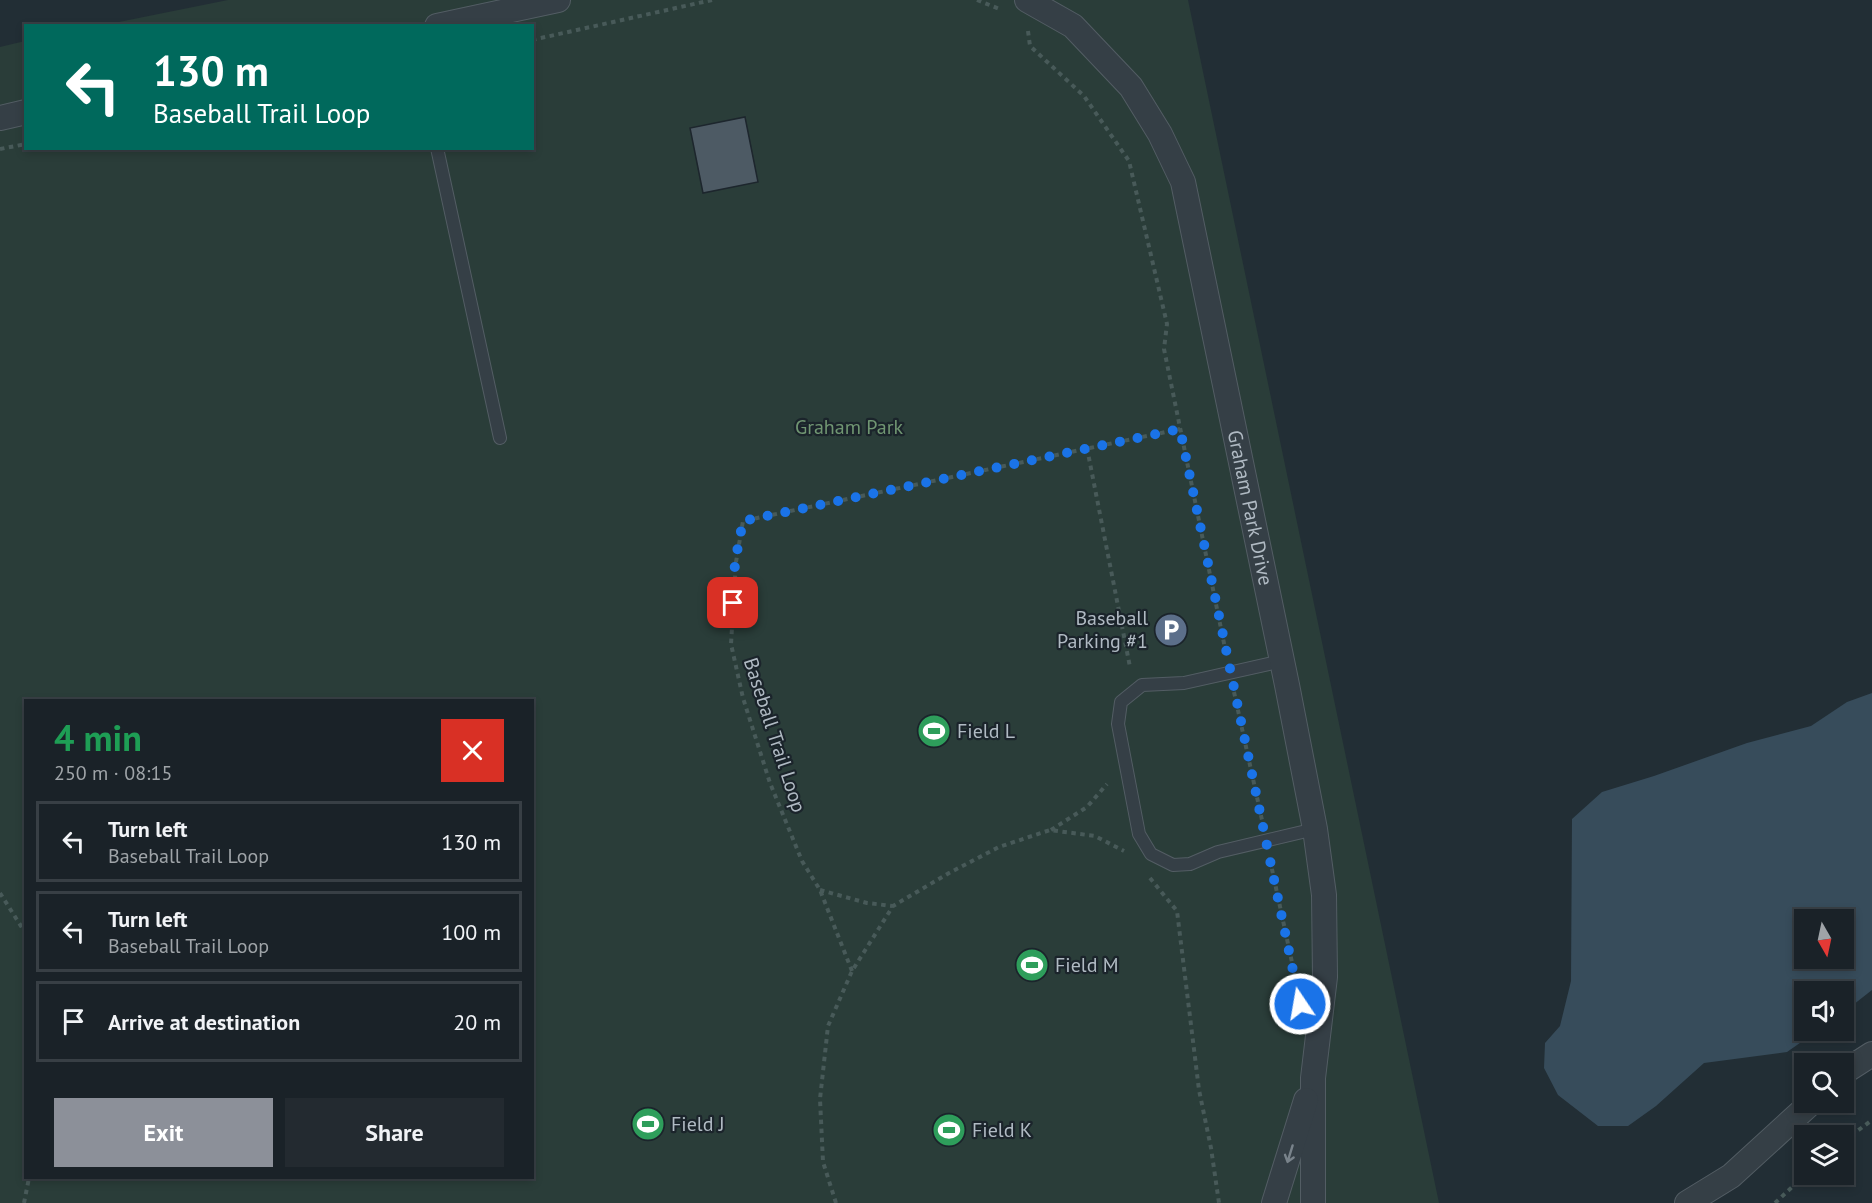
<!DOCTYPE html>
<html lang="en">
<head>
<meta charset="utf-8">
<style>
  :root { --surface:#1a2228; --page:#232a30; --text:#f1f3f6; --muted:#9fa4a8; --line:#383f45; --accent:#8c9099 }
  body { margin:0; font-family:"PT Sans",sans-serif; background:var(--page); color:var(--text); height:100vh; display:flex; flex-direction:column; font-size:22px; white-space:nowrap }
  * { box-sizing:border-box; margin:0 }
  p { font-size:20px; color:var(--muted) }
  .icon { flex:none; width:33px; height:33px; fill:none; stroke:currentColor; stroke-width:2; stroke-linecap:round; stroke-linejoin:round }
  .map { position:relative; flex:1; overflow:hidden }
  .details { position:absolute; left:24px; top:699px; width:510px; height:480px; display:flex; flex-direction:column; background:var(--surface); border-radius:0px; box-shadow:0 3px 9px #0003,0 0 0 2px var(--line) }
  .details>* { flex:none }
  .banner { position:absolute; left:24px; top:24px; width:510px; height:126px; border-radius:0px; box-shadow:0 3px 9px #0003,0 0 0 2px var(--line); background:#00695c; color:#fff; overflow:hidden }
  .needle { width:39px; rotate:171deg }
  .fabs { position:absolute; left:1794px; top:909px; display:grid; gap:12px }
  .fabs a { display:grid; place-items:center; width:60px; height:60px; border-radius:0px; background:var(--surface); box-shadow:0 3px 9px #0003,0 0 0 2px var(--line); font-size:30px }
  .pin { position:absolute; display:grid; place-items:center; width:51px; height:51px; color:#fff; margin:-26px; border-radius:12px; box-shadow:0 3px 9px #0006 }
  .me { position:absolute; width:66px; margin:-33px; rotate:348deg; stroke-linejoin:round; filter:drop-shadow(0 0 4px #0008) }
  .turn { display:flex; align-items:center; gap:21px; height:126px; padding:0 30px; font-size:27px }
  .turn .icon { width:78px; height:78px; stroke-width:2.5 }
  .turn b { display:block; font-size:42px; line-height:51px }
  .round { display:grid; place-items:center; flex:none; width:63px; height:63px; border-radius:0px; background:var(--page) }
  .head { display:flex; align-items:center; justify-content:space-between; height:102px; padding:0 30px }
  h1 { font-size:36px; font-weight:700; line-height:45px; color:#1e9e55 }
  .primary-button { display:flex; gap:12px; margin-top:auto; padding:12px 30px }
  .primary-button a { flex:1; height:69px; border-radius:0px; background:var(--accent); color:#fff; font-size:24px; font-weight:700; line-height:69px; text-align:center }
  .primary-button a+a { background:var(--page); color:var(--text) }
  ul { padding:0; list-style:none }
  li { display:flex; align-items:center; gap:18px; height:81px; margin:0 12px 9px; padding:0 18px; border:3px solid var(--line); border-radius:0px }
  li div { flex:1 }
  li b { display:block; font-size:22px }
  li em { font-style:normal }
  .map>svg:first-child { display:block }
  .green { fill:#2a3d39; fill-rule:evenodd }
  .water { fill:#374c5b; fill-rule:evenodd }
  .building { fill:#4d5a64; stroke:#1d262d; stroke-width:1.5 }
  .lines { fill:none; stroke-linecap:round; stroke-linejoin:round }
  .service-casing { stroke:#535d64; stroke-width:14 }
  .minor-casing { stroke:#535d64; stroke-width:26 }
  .path { stroke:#485a59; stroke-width:4; stroke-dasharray:4.5 4.5; stroke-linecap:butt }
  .service { stroke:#353f46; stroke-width:12 }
  .minor { stroke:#353f46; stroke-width:24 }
  .oneway { stroke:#79838b }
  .route { stroke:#1a73e8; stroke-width:10; stroke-dasharray:0 18 }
  .labels { text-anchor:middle; stroke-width:4.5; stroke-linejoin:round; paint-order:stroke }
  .park-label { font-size:20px; fill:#709672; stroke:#1b242b }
  .street-label { font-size:20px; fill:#b0bac3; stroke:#1b242b }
  .poi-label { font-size:20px; fill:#b0bac3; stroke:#1b242b; text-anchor:start }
</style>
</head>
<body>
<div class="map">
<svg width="1872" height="1203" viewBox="0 0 1872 1203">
  <rect width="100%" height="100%" fill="#222e35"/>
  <path class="green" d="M228,0H1188L1439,1203H0V47L25,41L26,148H532V26L104,25ZM26,700H532V1178H26Z"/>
  <path class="water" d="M1872,693V990L1844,1012V992H1804V1030L1817,1031L1787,1052L1704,1063L1656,1106L1628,1126H1598L1558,1095L1544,1068L1545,1043L1560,1026L1571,981L1572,819L1602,792L1654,776L1747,743L1811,726L1847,702ZM1804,920H1844V958H1804Z"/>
  <polygon class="building" points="745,117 758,182 703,193 690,128"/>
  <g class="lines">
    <g class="service-casing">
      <g id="service">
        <polyline points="437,148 500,438"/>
        <polyline points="1282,661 1184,683 1142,685 1121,702 1118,724 1139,834 1151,854 1173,865 1190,864 1218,852 1315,829"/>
      </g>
    </g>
    <g class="minor-casing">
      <g id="minor">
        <path id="s1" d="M1027,0L1073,26L1131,87L1160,134L1183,182L1287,685L1315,829L1324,895L1325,977L1313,1078V1203"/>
        <polyline points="437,26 558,0"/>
        <polyline points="0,118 26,112"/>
        <polyline points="1844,1072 1872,1054"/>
        <polyline points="1274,1203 1306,1100"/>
        <polyline points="1687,1203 1731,1176 1812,1102"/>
      </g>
    </g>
    <g class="path">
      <polyline points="977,0 1002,10"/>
      <polyline points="1028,31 1030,46 1084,96 1129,161 1167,324 1164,349 1226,653"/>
      <polyline points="532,40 712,0"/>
      <polyline points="0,149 26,144"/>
      <polyline points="1087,448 1130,667"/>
      <polyline points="1234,692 1262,820"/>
      <polyline points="1051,830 1087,807 1107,784"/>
      <polyline points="1270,860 1296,981"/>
      <polyline points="1150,878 1177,911 1199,1090 1211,1148 1219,1203"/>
      <polyline points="820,890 867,903 893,906"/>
      <polyline points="0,893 26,934"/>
      <polyline points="852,971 820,890 802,861 770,783 743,698 731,644 736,562 743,521 1180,429"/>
      <polyline points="1844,1141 1872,1120"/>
      <polyline points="24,1203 29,1178"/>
      <polyline points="836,1203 823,1162 820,1099 828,1026 852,971 893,906 949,873 999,847 1050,830 1095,836 1124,851"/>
      <polyline points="1775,1203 1806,1174"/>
    </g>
    <use href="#service" class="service"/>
    <use href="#minor" class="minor"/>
  </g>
  <defs><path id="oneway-shaft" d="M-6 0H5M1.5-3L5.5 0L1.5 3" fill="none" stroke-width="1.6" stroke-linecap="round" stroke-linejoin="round" transform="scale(1.5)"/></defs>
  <use class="oneway" href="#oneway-shaft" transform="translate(1290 1154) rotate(107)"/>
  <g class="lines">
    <polyline class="route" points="733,603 735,562 743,521 1180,429 1300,1004"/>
  </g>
  <defs>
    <g id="parking-disc" transform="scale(1.725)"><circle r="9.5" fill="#5c6f8a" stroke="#1b242b"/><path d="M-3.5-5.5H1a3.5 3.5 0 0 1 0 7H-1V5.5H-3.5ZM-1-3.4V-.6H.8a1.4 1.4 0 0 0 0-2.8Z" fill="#fff"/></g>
    <g id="stadium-disc" transform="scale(1.725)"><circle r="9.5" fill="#2e9e5b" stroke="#1b242b"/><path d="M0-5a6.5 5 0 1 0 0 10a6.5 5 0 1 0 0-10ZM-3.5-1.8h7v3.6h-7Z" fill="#fff"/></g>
  </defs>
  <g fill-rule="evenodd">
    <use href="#parking-disc" x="1171" y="630"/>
    <use href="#stadium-disc" x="934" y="731"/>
    <use href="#stadium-disc" x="1032" y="965"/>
    <use href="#stadium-disc" x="648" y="1124"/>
    <use href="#stadium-disc" x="949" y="1130"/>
  </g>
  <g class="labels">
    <g class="park-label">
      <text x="849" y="434">Graham Park</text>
    </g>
    <g class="street-label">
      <text dy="7" stroke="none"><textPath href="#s1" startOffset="578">Graham Park Drive</textPath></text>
      <text transform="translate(775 735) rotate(72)" y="7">Baseball Trail Loop</text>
    </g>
    <g class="poi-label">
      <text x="1148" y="625" text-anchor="end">Baseball<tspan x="1148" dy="23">Parking #1</tspan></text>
      <text x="957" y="738">Field L</text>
      <text x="1055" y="972">Field M</text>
      <text x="671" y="1131">Field J</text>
      <text x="972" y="1137">Field K</text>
    </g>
  </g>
</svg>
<div class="fabs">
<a><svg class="needle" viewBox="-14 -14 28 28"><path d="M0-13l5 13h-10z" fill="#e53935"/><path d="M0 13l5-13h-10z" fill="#9fa4a8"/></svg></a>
<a><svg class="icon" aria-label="sound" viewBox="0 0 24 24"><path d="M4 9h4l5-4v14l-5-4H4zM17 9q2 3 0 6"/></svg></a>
<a><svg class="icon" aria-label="search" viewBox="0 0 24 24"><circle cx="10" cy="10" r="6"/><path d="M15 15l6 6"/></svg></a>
<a><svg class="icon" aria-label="layers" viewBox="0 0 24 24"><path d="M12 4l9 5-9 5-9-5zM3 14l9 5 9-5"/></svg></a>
</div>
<div class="pin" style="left:733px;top:603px;background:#d93025"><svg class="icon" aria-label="arrive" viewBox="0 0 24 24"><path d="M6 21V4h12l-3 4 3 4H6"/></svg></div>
<svg class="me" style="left:1300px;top:1004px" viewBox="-20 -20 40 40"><circle r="17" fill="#1a73e8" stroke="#fff" stroke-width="3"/><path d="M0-11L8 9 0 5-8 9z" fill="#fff"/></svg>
<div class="banner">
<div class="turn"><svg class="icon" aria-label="left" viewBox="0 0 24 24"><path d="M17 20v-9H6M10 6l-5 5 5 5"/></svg><div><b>130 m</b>Baseball Trail Loop</div></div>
</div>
<section class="details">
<div class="head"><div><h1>4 min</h1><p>250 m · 08:15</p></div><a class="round" style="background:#d93025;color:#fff"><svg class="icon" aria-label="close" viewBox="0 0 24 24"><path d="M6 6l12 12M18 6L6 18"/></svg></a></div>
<ul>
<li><svg class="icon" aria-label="left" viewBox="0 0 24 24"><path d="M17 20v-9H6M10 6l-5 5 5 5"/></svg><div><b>Turn left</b><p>Baseball Trail Loop</p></div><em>130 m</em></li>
<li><svg class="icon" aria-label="left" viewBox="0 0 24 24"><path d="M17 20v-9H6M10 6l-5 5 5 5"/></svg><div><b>Turn left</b><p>Baseball Trail Loop</p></div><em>100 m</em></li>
<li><svg class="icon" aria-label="arrive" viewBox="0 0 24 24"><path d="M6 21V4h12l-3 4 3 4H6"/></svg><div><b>Arrive at destination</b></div><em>20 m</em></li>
</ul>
<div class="primary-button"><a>Exit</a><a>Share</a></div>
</section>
</div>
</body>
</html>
